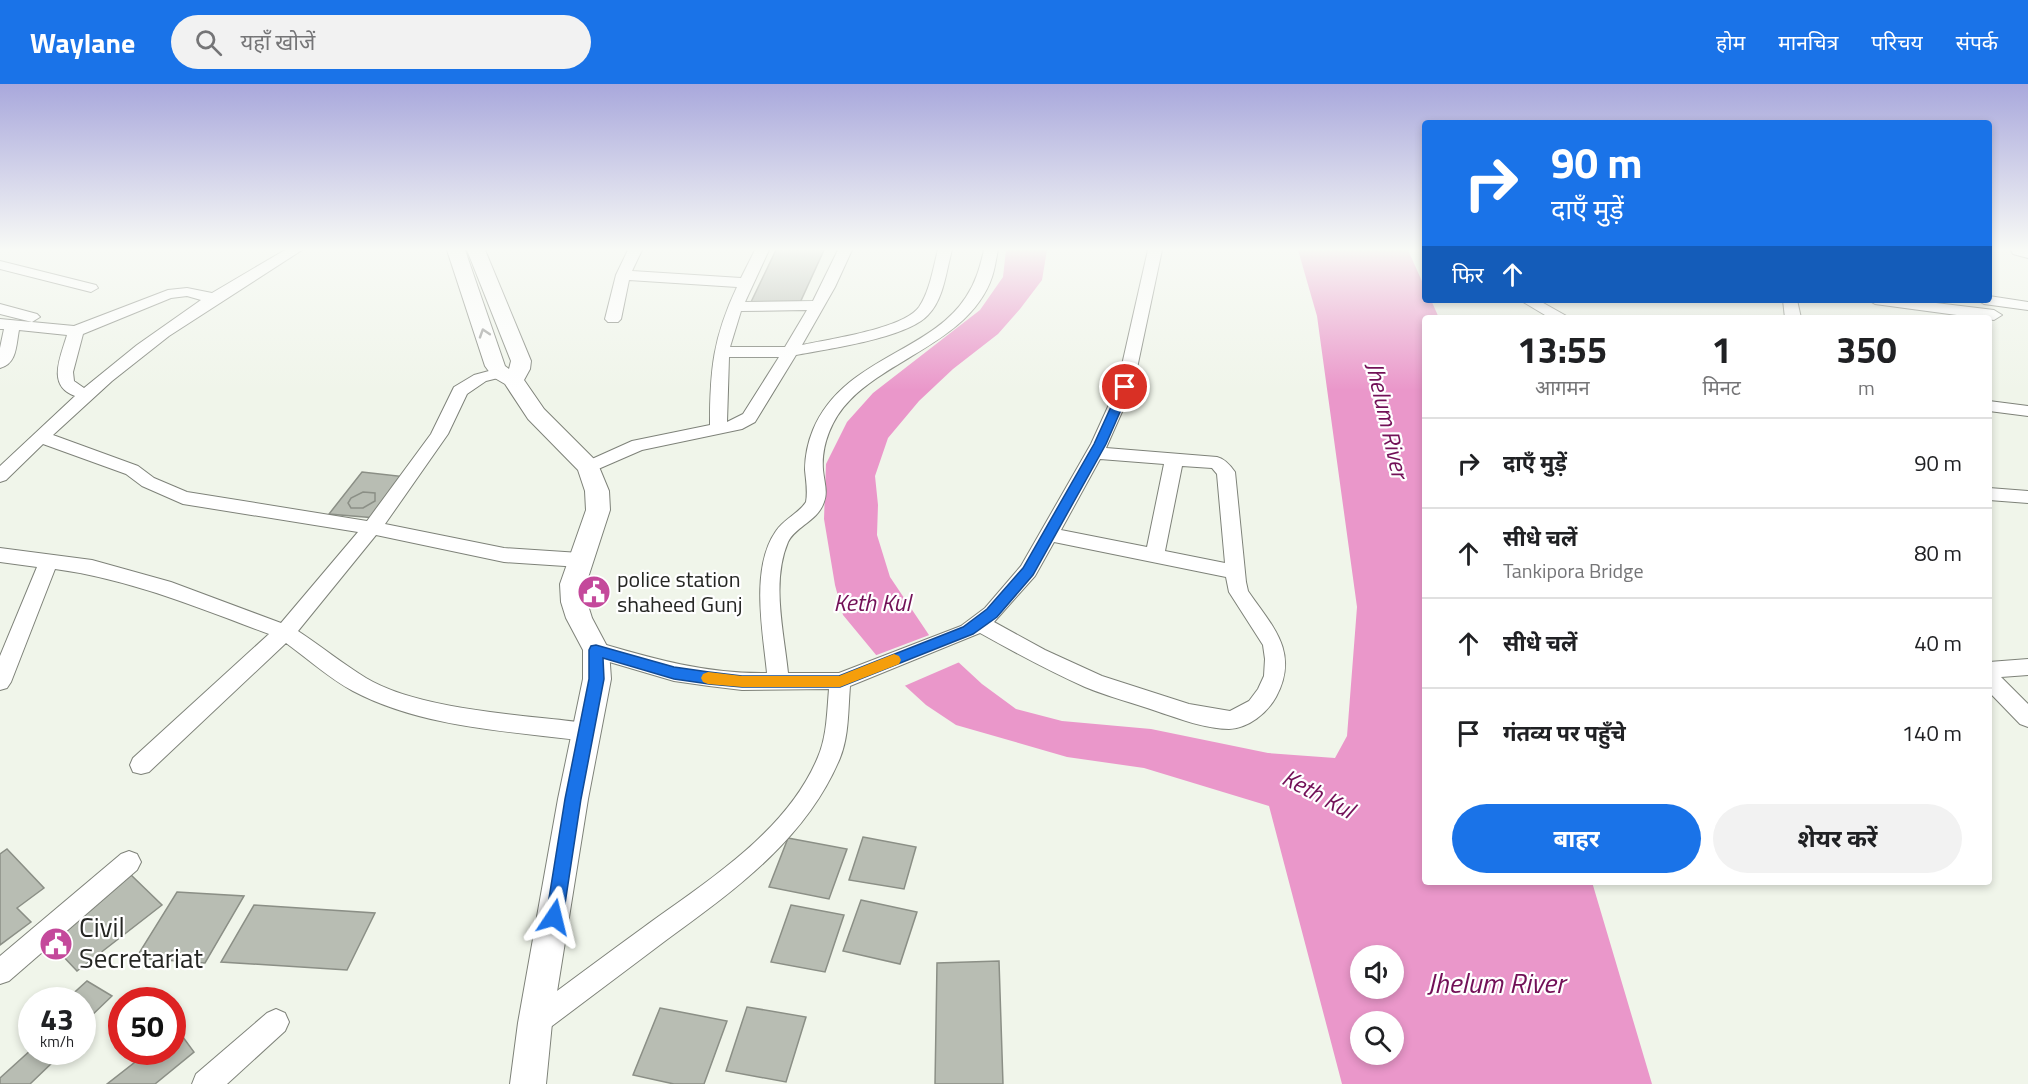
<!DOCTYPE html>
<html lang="hi">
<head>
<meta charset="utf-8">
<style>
  :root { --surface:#fff; --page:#f2f2f2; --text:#202124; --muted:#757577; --line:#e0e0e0; --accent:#1a73e8 }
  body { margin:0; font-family:"Titillium Web","Noto Sans Devanagari",sans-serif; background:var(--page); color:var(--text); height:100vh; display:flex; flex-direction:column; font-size:22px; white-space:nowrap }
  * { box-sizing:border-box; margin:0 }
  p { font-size:20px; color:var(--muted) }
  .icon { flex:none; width:33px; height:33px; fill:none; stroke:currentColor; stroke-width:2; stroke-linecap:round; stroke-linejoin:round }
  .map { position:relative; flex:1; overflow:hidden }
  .side { position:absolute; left:1422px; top:231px; width:570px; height:570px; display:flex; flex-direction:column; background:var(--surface); border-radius:6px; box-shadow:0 3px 9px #0003 }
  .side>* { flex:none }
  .top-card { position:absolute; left:1422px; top:36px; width:570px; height:183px; border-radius:6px; box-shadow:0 3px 9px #0003; background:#1a73e8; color:#fff; overflow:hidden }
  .buttons { position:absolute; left:1350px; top:861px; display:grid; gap:12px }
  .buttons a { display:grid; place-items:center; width:54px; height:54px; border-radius:50%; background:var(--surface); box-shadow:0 3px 9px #0003; font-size:30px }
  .speed { position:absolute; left:18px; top:903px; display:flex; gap:12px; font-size:30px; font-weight:700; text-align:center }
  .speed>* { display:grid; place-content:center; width:78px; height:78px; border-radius:50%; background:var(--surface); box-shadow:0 3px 9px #0003; line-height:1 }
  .speed small { font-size:15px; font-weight:400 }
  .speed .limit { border:9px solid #d22; background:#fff; color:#111 }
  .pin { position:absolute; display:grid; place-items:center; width:51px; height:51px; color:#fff; margin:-26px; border:3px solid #fff; border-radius:50%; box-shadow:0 2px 6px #0007 }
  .me { position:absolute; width:66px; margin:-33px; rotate:10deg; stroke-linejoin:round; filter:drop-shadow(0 0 4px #0008) }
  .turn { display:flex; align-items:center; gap:21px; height:126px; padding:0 30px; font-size:27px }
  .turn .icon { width:78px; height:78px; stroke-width:2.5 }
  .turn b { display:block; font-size:42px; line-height:51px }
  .then { display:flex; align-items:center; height:57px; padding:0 30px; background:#0003; gap:12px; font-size:22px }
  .eta { display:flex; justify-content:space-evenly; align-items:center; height:102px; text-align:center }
  .eta b { font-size:36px; font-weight:700; line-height:42px }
  .action { display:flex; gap:12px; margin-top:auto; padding:12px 30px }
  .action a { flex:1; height:69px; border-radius:36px; background:var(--accent); color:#fff; font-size:24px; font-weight:700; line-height:69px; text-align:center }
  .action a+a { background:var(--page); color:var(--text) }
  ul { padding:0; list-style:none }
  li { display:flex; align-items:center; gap:18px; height:90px; padding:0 30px; border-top:2px solid var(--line) }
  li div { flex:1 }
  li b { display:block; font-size:22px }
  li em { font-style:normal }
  header { display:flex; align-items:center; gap:36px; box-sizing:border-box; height:84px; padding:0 30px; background:var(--accent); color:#fff }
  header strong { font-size:28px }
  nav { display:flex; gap:33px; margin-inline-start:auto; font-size:21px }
  .search { width:420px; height:54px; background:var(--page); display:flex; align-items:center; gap:15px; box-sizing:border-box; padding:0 21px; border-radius:33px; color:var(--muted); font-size:22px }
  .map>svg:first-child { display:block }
  .water { fill:#ea97ca; fill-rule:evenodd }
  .pier { fill:#f0f5ea }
  .building { fill:#b8bdb3; stroke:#8b8f86; stroke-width:1.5 }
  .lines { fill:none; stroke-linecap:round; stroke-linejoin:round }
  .minor-casing { stroke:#7e8279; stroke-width:2 }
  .major-casing { stroke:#7e8279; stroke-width:2 }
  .minor { fill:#fff; fill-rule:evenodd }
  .major { fill:#fff; fill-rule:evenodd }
  .oneway { stroke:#9d9d9c }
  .route { fill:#1a73e8; stroke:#114b97; stroke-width:1.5 }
  .slow { fill:#f59e0b }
  .labels { text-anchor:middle; stroke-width:4.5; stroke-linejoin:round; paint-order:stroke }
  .poi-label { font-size:22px; fill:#252623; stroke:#fff; text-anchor:start }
  .water-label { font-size:24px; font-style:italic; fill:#721057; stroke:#fff }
  .near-poi-label { font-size:27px; fill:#252623; stroke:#fff; text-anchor:start }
  .near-water-label { font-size:28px; font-style:italic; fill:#721057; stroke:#fff }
</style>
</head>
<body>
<header>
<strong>Waylane</strong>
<div class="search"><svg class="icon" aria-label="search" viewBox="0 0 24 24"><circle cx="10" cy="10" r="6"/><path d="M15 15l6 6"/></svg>यहाँ खोजें</div>
<nav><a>होम</a><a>मानचित्र</a><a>परिचय</a><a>संपर्क</a></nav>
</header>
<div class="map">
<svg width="2028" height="1000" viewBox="0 0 2028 1000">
  <rect width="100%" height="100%" fill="#f0f5ea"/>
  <path class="water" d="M1006,166H1047L1042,196L1020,225L998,250L953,285L919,317L888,354L875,392L878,421L877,451L890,493L929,551L982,600L1016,625L1062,637L1151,645L1268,669L1335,674L1347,652L1357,523L1317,232L1298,166H1408L1425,204V216H1431L1439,234H1425V798H1592L1652,1000H1342L1269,722L1144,684L1067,673L956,641L926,621L891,589L843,531L835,501L824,435L826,380L847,338L873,309L980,226L1003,193ZM1360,872H1394V904H1360ZM1360,938H1394V970H1360Z"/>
  <polygon class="pier" points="932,550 962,577 902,603 874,572"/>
  <g class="building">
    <polygon points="776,166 824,166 799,221 751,218"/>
    <polygon points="362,388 407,393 376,434 329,430"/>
    <polygon points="363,408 375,409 375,417 363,424 351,424 348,419 351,414"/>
    <polygon points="863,753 916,763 904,805 849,796"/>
    <polygon points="788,754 847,765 829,815 769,803"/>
    <polygon points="7,765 44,804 17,824 31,838 0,861 0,770"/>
    <polygon points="130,790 162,821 77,887 45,853"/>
    <polygon points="177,808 244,812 205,879 136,874"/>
    <polygon points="861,816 917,828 900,880 843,867"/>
    <polygon points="254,821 375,829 347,886 221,878"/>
    <polygon points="791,821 844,831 825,888 771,878"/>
    <polygon points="999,877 1003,1000 935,1000 937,879"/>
    <polygon points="87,897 112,912 89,934 82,930 82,916 66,916"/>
    <polygon points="747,923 806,933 786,998 726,987"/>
    <polygon points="660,924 727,937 704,1000 674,1000 633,991"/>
    <polygon points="177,945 194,968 155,1000 107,1000 148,968 172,968 172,949"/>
    <polygon points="32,965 32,968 48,968 57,974 30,1000 0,1000 0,994"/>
  </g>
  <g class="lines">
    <g class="minor-casing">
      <g id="minor">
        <path d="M285,166H302L169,252L112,297L53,351L138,382L154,394L187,408L367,437L431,350L454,303L474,291L500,284L506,286L508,289L506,292L486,297L467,310L448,350L385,440L504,464L580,469L587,471L590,476L587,481L580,483L504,478L376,451L298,547C321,562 343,580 366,594C419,626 524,631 586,639L594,642L597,648L594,654L586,657C509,647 423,644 353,607C330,595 308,575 286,559L149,688L141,690L133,688L130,681L133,674L269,550C199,524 130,495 55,485L11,598L7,604L0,606V572L37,483L0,478V464L92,476L171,498L281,539L358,448L183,420L142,402L126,390L43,360L6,396L0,398V382L75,312C46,302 61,272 67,251L19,246C16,261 17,280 0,284V264L4,245H0V235L74,242L168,206L187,204L212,209ZM187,212L201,216L137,261L84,304L74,297L73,288L83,250L171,214Z"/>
        <path d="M628,166H642L632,187L741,194L755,166H769L745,218L813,217L838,166H852L835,203L802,261C829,255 903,245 919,223C930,207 933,184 938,166H952C946,187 944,215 928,231C907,254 828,265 796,271L755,338L742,345L642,366L589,389L583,387L580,383L583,379L632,357L710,341C710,286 713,254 737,203L629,196L621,235L618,238H608L605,235L616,191ZM807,226L785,263H730L741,227ZM729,273H779L743,330L727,338Z"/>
        <path d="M984,166H998C996,175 995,184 992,193C971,255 892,273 850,316C832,334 821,361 823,386C824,397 828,408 824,418C818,437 796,442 788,458C771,498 784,548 788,589H839L961,542L985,524L1021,482L1091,360L1117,303L1148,166H1162L1133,303L1106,364L1217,373C1225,375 1230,381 1235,388L1246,498L1248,507C1272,542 1300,568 1276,613C1267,629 1249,644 1229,645C1206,645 1180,635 1159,628C1134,619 1109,613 1085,603C1049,587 1014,568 980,549L850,602C848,626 849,652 840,674C806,756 733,807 665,857C625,887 584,918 544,948L535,952L526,948L522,939L526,930C565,901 604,872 644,843C707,797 787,748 818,673C827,652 827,628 829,605L742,606L709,602L674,597L589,572L586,566L589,560L596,558C654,575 706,590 767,589C763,548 750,484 776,447C784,435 798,430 806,418C808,407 806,397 805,386C805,373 808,358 813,346C843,274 930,269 966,213C976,198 980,183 984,166ZM1100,375L1164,380L1147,463L1061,446ZM1182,382L1212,384L1217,390L1225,479L1165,467ZM1054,458L1226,493L1229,508L1263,561L1265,575L1264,592L1258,605L1249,617L1230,627L1189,620L1102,592L1045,566L994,538L1035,492Z"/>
        <polygon points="0,177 96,201 98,204 91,208 0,185"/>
        <polygon points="1989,212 2028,218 2028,226 1984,220 1977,216 1989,216"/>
        <polygon points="1520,216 1538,216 1570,234 1550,234"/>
        <polygon points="1783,216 1797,216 1801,234 1785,234"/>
        <polygon points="1868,216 1911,216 1994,226 2002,231 1994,236 1875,220"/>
        <polygon points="0,220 37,230 40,233 32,238 0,230"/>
        <polygon points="1989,317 2028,322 2028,332 1989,327"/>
        <polygon points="1989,404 2028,407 2028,419 1989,416"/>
        <polygon points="2028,575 2028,591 2001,593 2028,620 2028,643 2020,640 1989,608 1989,578"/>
        <polygon points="129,767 137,770 141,778 137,786 9,897 0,900 0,872 121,770"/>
        <polygon points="276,925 285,929 289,938 285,947 227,1000 192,1000 196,990 267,929"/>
      </g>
    </g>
    <g class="major-casing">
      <g id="major">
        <polygon points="447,166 465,166 505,282 509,285 511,277 467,166 485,166 531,277 530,285 524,296 544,325 597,378 609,407 610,426 586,500 587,518 592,534 609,566 611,595 588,715 552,939 546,1000 510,1000 518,939 558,715 583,595 583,566 566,534 561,518 560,500 586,426 585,407 578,386 528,335 505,300 493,293 485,282"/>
        <polygon points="2011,166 2028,166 2028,174 2013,170"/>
      </g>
    </g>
    <use href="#minor" class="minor"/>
    <use href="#major" class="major"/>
  </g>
  <defs><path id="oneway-chevron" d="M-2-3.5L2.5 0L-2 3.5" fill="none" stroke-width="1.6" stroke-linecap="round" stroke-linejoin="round" transform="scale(1.5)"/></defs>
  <use class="oneway" href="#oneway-chevron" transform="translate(484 249) rotate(-108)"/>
  <linearGradient id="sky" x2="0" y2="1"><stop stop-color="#a9a8dc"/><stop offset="0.54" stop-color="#f8faf6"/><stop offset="1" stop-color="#f8faf6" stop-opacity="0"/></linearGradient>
  <rect width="2028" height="306" fill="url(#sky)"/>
  <polygon class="route" points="1125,299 1131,303 1106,360 1033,491 997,533 973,550 840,603 742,603 709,600 674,595 603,574 604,595 581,715 563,833 560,838 554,841 548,838 546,833 565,715 589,595 589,566 591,562 596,561 674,583 709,588 742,592 839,592 963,543 987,525 1023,484 1094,360 1120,303"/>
  <polygon class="slow" points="894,570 899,572 901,576 899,580 840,603 742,603 708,600 703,598 701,594 703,590 708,588 742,592 839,592"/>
  <defs>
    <g id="civic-disc" transform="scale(1.725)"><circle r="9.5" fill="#c4499b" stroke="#fff"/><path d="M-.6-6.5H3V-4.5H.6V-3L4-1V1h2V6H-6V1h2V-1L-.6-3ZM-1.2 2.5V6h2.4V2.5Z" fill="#fff"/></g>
  </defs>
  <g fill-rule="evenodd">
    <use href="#civic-disc" x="594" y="508"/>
    <use href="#civic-disc" x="56" y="860"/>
  </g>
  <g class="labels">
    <g class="poi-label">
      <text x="617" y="503">police station<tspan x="617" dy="25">shaheed Gunj</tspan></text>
    </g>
    <g class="water-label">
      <text transform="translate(1387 336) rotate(77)" y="8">Jhelum River</text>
      <text x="872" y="527">Keth Kul</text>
      <text transform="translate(1318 710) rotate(28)" y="8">Keth Kul</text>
    </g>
    <g class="near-poi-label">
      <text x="79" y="853">Civil<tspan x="79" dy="31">Secretariat</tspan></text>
    </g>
    <g class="near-water-label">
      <text x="1496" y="909">Jhelum River</text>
    </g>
  </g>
</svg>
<div class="buttons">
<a><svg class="icon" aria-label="sound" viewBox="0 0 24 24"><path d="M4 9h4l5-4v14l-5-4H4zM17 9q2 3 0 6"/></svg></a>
<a><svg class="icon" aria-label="search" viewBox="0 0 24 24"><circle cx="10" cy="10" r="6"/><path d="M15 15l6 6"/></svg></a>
</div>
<div class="speed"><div>43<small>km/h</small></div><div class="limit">50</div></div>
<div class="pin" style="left:1125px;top:303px;background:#d93025"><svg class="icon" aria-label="arrive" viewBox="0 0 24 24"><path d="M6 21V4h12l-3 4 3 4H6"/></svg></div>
<svg class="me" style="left:554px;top:833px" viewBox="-20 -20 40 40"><path d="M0-17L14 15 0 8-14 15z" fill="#1a73e8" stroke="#fff" stroke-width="4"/></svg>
<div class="top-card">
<div class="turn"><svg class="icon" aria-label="right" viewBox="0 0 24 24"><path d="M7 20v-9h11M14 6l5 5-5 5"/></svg><div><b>90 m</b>दाएँ मुड़ें</div></div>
<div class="then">फिर<svg class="icon" aria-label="ahead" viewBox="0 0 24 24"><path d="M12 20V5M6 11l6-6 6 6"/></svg></div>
</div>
<section class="side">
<div class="eta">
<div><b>13:55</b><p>आगमन</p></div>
<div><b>1</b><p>मिनट</p></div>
<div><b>350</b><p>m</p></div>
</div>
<ul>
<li><svg class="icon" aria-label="right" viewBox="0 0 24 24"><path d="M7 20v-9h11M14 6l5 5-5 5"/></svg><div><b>दाएँ मुड़ें</b></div><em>90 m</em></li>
<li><svg class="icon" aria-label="ahead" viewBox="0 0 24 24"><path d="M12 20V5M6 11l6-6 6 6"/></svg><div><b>सीधे चलें</b><p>Tankipora Bridge</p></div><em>80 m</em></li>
<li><svg class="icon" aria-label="ahead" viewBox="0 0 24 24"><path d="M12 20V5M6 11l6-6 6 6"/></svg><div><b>सीधे चलें</b></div><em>40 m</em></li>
<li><svg class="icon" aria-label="arrive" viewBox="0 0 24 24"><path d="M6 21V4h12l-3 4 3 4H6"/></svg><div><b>गंतव्य पर पहुँचे</b></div><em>140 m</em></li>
</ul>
<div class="action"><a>बाहर</a><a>शेयर करें</a></div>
</section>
</div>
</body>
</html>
